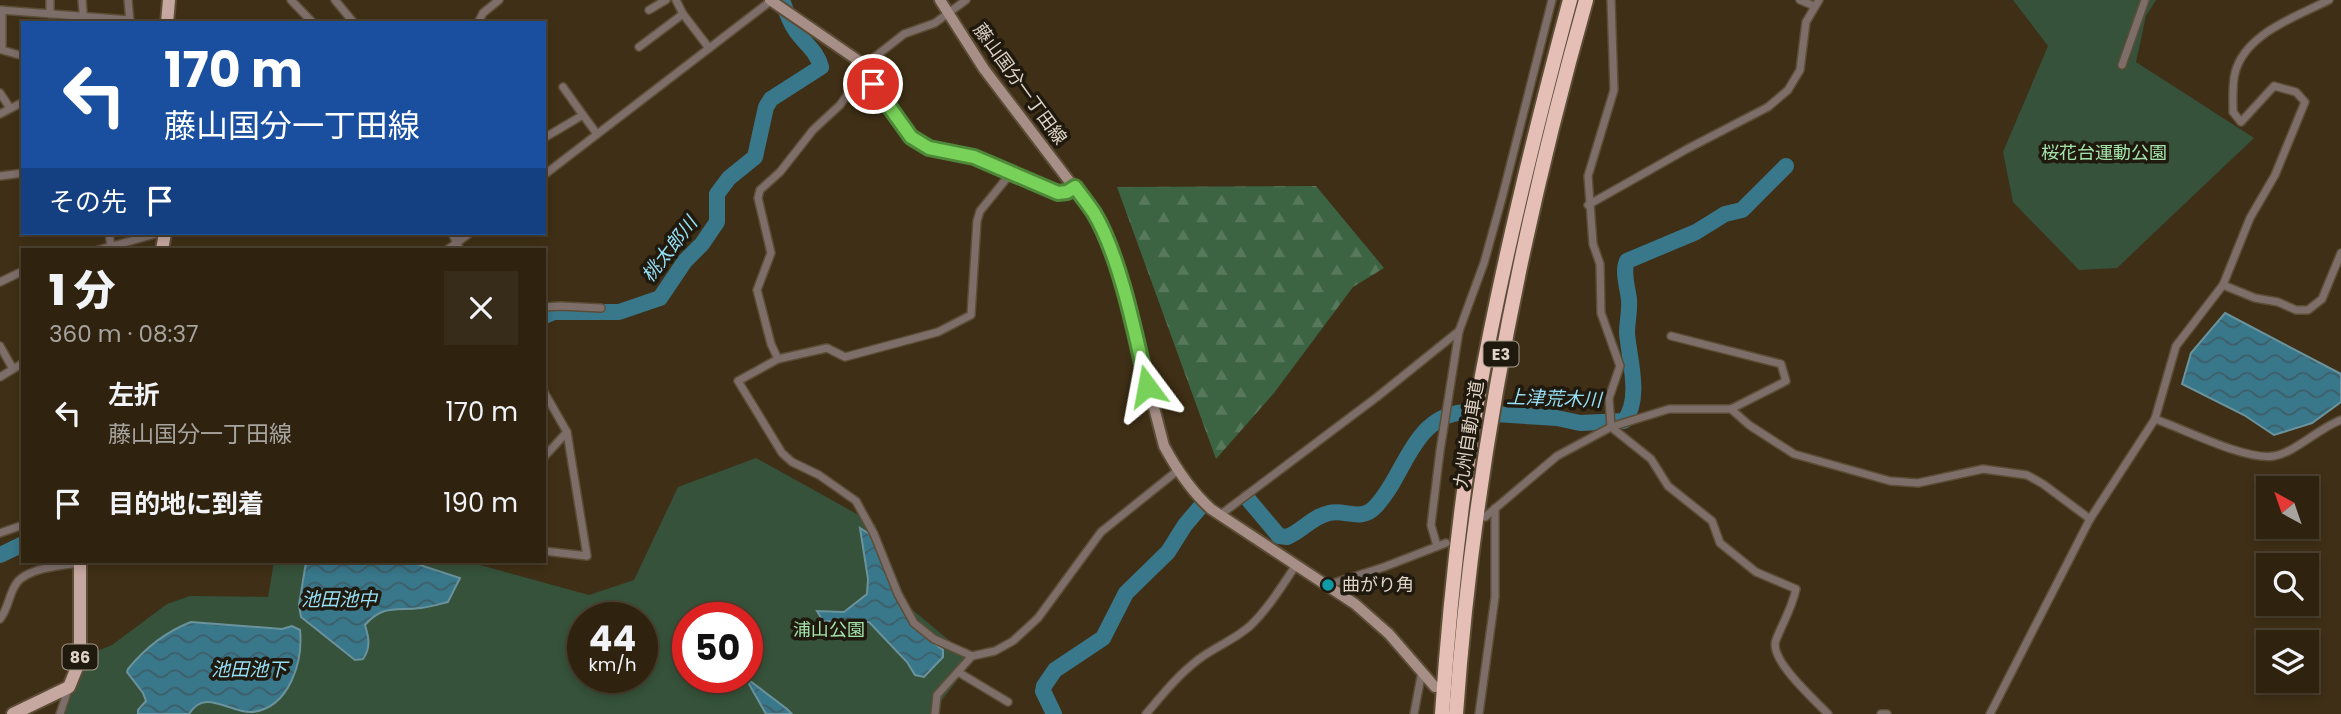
<!DOCTYPE html>
<html lang="ja">
<head>
<meta charset="utf-8">
<style>
  :root { --surface:#2f2310; --page:#372b19; --text:#f1f3f6; --muted:#a7a49f; --line:#4a4030 }
  body { margin:0; font-family:Poppins,"Noto Sans JP",sans-serif; background:var(--page); color:var(--text); height:100vh; display:flex; flex-direction:column; font-size:26px; white-space:nowrap }
  * { box-sizing:border-box; margin:0 }
  p { font-size:23px; color:var(--muted) }
  .icon { flex:none; width:38px; height:38px; fill:none; stroke:currentColor; stroke-width:2; stroke-linecap:round; stroke-linejoin:round }
  .map { position:relative; flex:1; overflow:hidden }
  .details { position:absolute; left:21px; top:248px; width:525px; height:315px; display:flex; flex-direction:column; background:var(--surface); border-radius:0px; box-shadow:0 4px 10px #0003,0 0 0 2px var(--line) }
  .details>* { flex:none }
  .guide { position:absolute; left:21px; top:21px; width:525px; height:214px; border-radius:0px; box-shadow:0 4px 10px #0003,0 0 0 2px var(--line); background:#1a4fa0; color:#fff; overflow:hidden }
  .needle { width:46px; rotate:320deg }
  .controls { position:absolute; left:2256px; top:476px; display:grid; gap:14px }
  .controls a { display:grid; place-items:center; width:63px; height:63px; border-radius:0px; background:var(--surface); box-shadow:0 4px 10px #0003,0 0 0 2px var(--line); font-size:35px }
  .speed { position:absolute; left:567px; top:602px; display:flex; gap:14px; font-size:35px; font-weight:700; text-align:center }
  .speed>* { display:grid; place-content:center; width:91px; height:91px; border-radius:50%; background:var(--surface); box-shadow:0 4px 10px #0003,0 0 0 2px var(--line); line-height:1 }
  .speed small { font-size:18px; font-weight:400 }
  .speed .limit { border:10px solid #d22; background:#fff; color:#111 }
  .pin { position:absolute; display:grid; place-items:center; width:60px; height:60px; color:#fff; margin:-30px; border:4px solid #fff; border-radius:50%; box-shadow:0 2px 7px #0007 }
  .me { position:absolute; width:77px; margin:-38px; rotate:347deg; stroke-linejoin:round; filter:drop-shadow(0 0 5px #0008) }
  .turn { display:flex; align-items:center; gap:24px; height:147px; padding:0 28px; font-size:32px }
  .turn .icon { width:91px; height:91px; stroke-width:2.5 }
  .turn b { display:block; font-size:49px; line-height:60px }
  .then { display:flex; align-items:center; height:66px; padding:0 28px; background:#0003; gap:14px; font-size:26px }
  .round { display:grid; place-items:center; flex:none; width:74px; height:74px; border-radius:0px; background:var(--page) }
  .headline { display:flex; align-items:center; justify-content:space-between; height:119px; padding:0 28px }
  h1 { font-size:42px; font-weight:800; line-height:52px }
  ul { padding:0; list-style:none }
  li { display:flex; align-items:center; gap:21px; height:91px; padding:0 28px }
  li div { flex:1 }
  li b { display:block; font-size:26px }
  li em { font-style:normal }
  .map>svg:first-child { display:block }
  .forest { fill:url(#forest-firs) }
  .park { fill:#36523a; fill-rule:evenodd }
  .water { fill:url(#water-waves); stroke:#6b939d; stroke-width:2 }
  .lines { fill:none; stroke-linecap:round; stroke-linejoin:round }
  .river { stroke:#39778b; stroke-width:16 }
  .street-casing { stroke:#5c4d36; stroke-width:10 }
  .secondary-casing { stroke:#5c4d36; stroke-width:14 }
  .primary-casing { stroke:#5c4d36; stroke-width:16 }
  .highway-casing { stroke:#5c4d36; stroke-width:18 }
  .street { stroke:#7d6e6a; stroke-width:7 }
  .secondary { stroke:#a78f88; stroke-width:10 }
  .primary { stroke:#c7a8a0; stroke-width:12 }
  .highway { stroke:#e5bfb5; stroke-width:14 }
  .route-casing { stroke:#4e8839; stroke-width:18 }
  .route { stroke:#78d158; stroke-width:12 }
  .culture-dot { fill:#0f9aa8; stroke:#20190e; stroke-width:2.5 }
  .labels { text-anchor:middle; stroke-width:7; stroke-linejoin:round; paint-order:stroke }
  .shield { fill:#20190e; stroke:#a69c8f; stroke-width:2 }
  .shield-label { font-size:16px; font-weight:bold; fill:#dfd4c6 }
  .street-label { font-size:18px; fill:#dfd4c6; stroke:#20190e }
  .park-label { font-size:18px; fill:#a3e3ac; stroke:#20190e }
  .poi-label { font-size:18px; fill:#dfd4c6; stroke:#20190e; text-anchor:start }
  .water-label { font-size:19px; font-style:italic; fill:#95dff7; stroke:#20190e }
</style>
</head>
<body>
<div class="map">
<svg width="2341" height="714" viewBox="0 0 2341 714">
  <defs>
    <pattern id="forest-firs" width="22" height="20" patternUnits="userSpaceOnUse" patternTransform="scale(1.75)"><rect width="22" height="20" fill="#3c6342"/><path d="M5 1l3.5 6h-7zM16 11l3.5 6h-7z" fill="#58785c"/></pattern>
    <pattern id="water-waves" width="16" height="10" patternUnits="userSpaceOnUse" patternTransform="scale(1.75)"><rect width="16" height="10" fill="#39778b"/><path d="M0 5q4-4 8 0t8 0" fill="none" stroke="#3e5e67"/></pattern>
  </defs>
  <rect width="100%" height="100%" fill="#3f2f16"/>
  <polygon class="forest" points="1316,186 1384,268 1353,287 1274,393 1216,459 1117,187"/>
  <g class="park">
    <polygon points="2013,0 2156,0 2146,16 2136,62 2254,138 2117,268 2079,270 2013,202 2003,152 2048,46"/>
    <path d="M756,458L875,524L909,607L973,660L931,714H63L85,656L112,645L167,604L190,596L268,597L274,562H469L589,595L634,580L678,487ZM583,618H642V677H583ZM688,618H747V677H688Z"/>
  </g>
  <g class="water">
    <polygon points="2225,313 2341,374 2341,402 2312,423 2274,435 2244,415 2182,384 2191,353"/>
    <polygon points="860,528 871,535 912,626 943,650 943,657 924,677 915,675 907,662 869,622 823,621 817,611 844,612 867,594 868,579"/>
    <path d="M306,562H411L460,578L448,602C440,604 430,607 421,608C397,611 383,604 365,625C369,638 371,647 363,659L355,660L301,617L299,605Z"/>
    <path d="M191,622L282,629L292,626L300,630C303,661 290,707 253,712C230,714 205,687 189,714H138V710L146,701L143,693L127,672L128,669C146,647 165,632 191,622Z"/>
    <polygon points="745,677 787,709 792,714 766,714"/>
  </g>
  <g class="lines">
    <g class="river">
      <path d="M544,316L554,312H619L660,298L685,261L702,244L717,222V194L729,178L755,157L766,107L771,99L821,67C817,51 805,44 796,31C789,21 786,11 782,0"/>
      <path d="M1247,498L1279,536L1287,537C1302,531 1312,517 1329,513C1345,509 1361,522 1375,507C1405,477 1411,417 1464,412L1557,418L1580,423L1624,421C1642,399 1629,359 1627,333C1627,322 1630,311 1629,300C1628,288 1622,272 1627,261L1696,232L1725,214L1742,210L1786,166"/>
      <polyline points="0,555 23,544"/>
      <polyline points="1054,714 1043,691 1044,686 1055,670 1103,638 1126,593 1168,552 1185,525 1202,505"/>
    </g>
    <g class="street-casing">
      <g id="street">
        <polyline points="50,0 50,14"/>
        <polyline points="82,0 84,23"/>
        <polyline points="128,0 130,22"/>
        <polyline points="291,0 313,23"/>
        <polyline points="335,0 354,23"/>
        <polyline points="676,0 683,14 709,48"/>
        <polyline points="966,0 935,23 904,34 862,67 854,85 840,105 813,130 780,172 760,190 758,198 771,253 757,290 771,344 778,359 827,348 845,357 938,332 971,315 977,221 980,211 1011,173"/>
        <path d="M1611,0L1614,90L1588,176L1593,244L1600,264L1601,313L1620,366L1609,398L1611,427L1651,459L1668,486L1712,521L1720,543L1756,572L1796,589C1792,608 1783,622 1776,640C1768,659 1815,700 1828,714"/>
        <polyline points="1800,0 1814,6"/>
        <polyline points="0,10 130,20"/>
        <polyline points="2,10 2,50 23,56"/>
        <polyline points="649,10 666,0"/>
        <polyline points="478,23 483,13 499,0"/>
        <polyline points="639,47 683,14"/>
        <polyline points="2122,65 2145,0"/>
        <polyline points="563,87 583,115"/>
        <polyline points="0,93 10,108"/>
        <polyline points="0,114 23,102"/>
        <polyline points="544,138 583,115 597,134"/>
        <polyline points="544,175 772,0"/>
        <polyline points="0,176 23,173"/>
        <polyline points="1588,205 1687,149 1768,107 1788,90 1800,70 1806,22 1819,0"/>
        <polyline points="109,233 111,247"/>
        <polyline points="452,233 460,250"/>
        <polyline points="98,250 159,233"/>
        <polyline points="447,250 470,233"/>
        <polyline points="0,282 23,271"/>
        <polyline points="2223,285 2255,298 2278,302 2296,310 2308,310 2322,299 2341,253"/>
        <polyline points="544,307 560,306 601,308"/>
        <polyline points="0,346 13,369"/>
        <polyline points="778,359 738,381 782,453 792,462 819,475 856,501 874,534 898,594 914,623 934,639 972,656 995,651 1013,641 1038,618 1101,532 1177,471"/>
        <polyline points="0,377 23,363"/>
        <polyline points="544,392 567,432"/>
        <polyline points="1731,409 1749,425 1794,454 1890,481 1918,483 1983,469 2027,475 2043,484 2090,519"/>
        <path d="M2155,419C2184,429 2246,461 2274,456C2294,453 2319,428 2341,420"/>
        <polyline points="544,457 567,432 587,556 544,551"/>
        <polyline points="1220,515 1377,397 1459,331"/>
        <polyline points="1485,517 1557,456 1611,427 1669,409 1731,409 1786,381 1781,364 1671,336"/>
        <polyline points="0,533 23,525"/>
        <polyline points="1437,546 1431,525 1440,451 1459,331 1484,263 1502,198 1552,0"/>
        <polyline points="1327,585 1384,567 1446,543"/>
        <path d="M0,619C9,607 9,594 16,584C26,568 63,565 80,563"/>
        <polyline points="958,672 1008,702"/>
        <polyline points="60,714 69,687"/>
        <polyline points="935,714 937,695 972,656"/>
        <path d="M1146,714C1163,694 1178,675 1199,659C1215,647 1234,640 1250,626C1268,609 1282,586 1296,565"/>
        <polyline points="1414,714 1422,671"/>
        <polyline points="1479,714 1495,597 1495,508"/>
        <polyline points="1881,714 1887,714"/>
        <path d="M1990,714L2090,519L2155,419L2176,346L2223,285L2250,218L2275,175L2305,102L2296,92L2274,86L2241,122L2233,112C2233,99 2232,85 2235,73C2245,33 2298,16 2329,0"/>
      </g>
    </g>
    <g class="secondary-casing">
      <g id="secondary">
        <polyline points="770,0 856,59 911,137 929,148 973,157 1058,193 1067,192 1075,187"/>
        <path d="M940,0L984,69L1095,215L1120,277L1164,446C1177,470 1191,491 1211,509L1355,604L1389,634L1435,687"/>
      </g>
    </g>
    <g class="primary-casing">
      <g id="primary">
        <polyline points="167,23 169,0"/>
        <polyline points="162,250 165,233"/>
        <polyline points="13,714 69,687 80,660 80,562"/>
      </g>
    </g>
    <g class="highway-casing">
      <g id="highway">
        <path d="M1442,714C1449,610 1460,506 1477,403C1501,267 1534,134 1570,0"/>
        <path d="M1456,714C1473,471 1520,234 1586,0"/>
      </g>
    </g>
    <use href="#street" class="street"/>
    <use href="#secondary" class="secondary"/>
    <use href="#primary" class="primary"/>
    <use href="#highway" class="highway"/>
  </g>
  <g class="lines">
    <g class="route-casing">
      <path id="route" d="M873,84L911,137L929,148L974,157L1058,193L1067,192L1075,187C1081,195 1088,204 1094,213C1120,256 1136,337 1147,386"/>
    </g>
    <use href="#route" class="route"/>
  </g>
  <circle class="culture-dot" cx="1328" cy="585" r="7"/>
  <g class="labels">
    <g class="shield">
      <rect x="1483.5" y="341.5" width="35" height="25" rx="5"/>
      <rect x="62.5" y="644.5" width="35" height="25" rx="5"/>
    </g>
    <g class="shield-label">
      <text x="1501" y="360">E3</text>
      <text x="80" y="663">86</text>
    </g>
    <g class="street-label">
      <text transform="translate(1020 84) rotate(54)" y="6">藤山国分一丁田線</text>
      <text transform="translate(1469 434) rotate(-81)" y="6">九州自動車道</text>
    </g>
    <g class="park-label">
      <text x="2104" y="159">桜花台運動公園</text>
      <text x="829" y="636">浦山公園</text>
    </g>
    <g class="poi-label">
      <text x="1342" y="591">曲がり角</text>
    </g>
    <g class="water-label">
      <text transform="translate(669 249) rotate(-52)" y="7">桃太郎川</text>
      <text transform="translate(1554 398) rotate(2)" y="7">上津荒木川</text>
      <text x="339" y="606">池田池中</text>
      <text x="249" y="676">池田池下</text>
    </g>
  </g>
</svg>
<div class="controls">
<a><svg class="needle" viewBox="-14 -14 28 28"><path d="M0-13l5 13h-10z" fill="#e53935"/><path d="M0 13l5-13h-10z" fill="#a7a49f"/></svg></a>
<a><svg class="icon" aria-label="search" viewBox="0 0 24 24"><circle cx="10" cy="10" r="6"/><path d="M15 15l6 6"/></svg></a>
<a><svg class="icon" aria-label="layers" viewBox="0 0 24 24"><path d="M12 4l9 5-9 5-9-5zM3 14l9 5 9-5"/></svg></a>
</div>
<div class="speed"><div>44<small>km/h</small></div><div class="limit">50</div></div>
<div class="pin" style="left:873px;top:84px;background:#d93025"><svg class="icon" aria-label="arrive" viewBox="0 0 24 24"><path d="M6 21V4h12l-3 4 3 4H6"/></svg></div>
<svg class="me" style="left:1147px;top:386px" viewBox="-20 -20 40 40"><path d="M0-17L14 15 0 8-14 15z" fill="#78d158" stroke="#fff" stroke-width="4"/></svg>
<div class="guide">
<div class="turn"><svg class="icon" aria-label="left" viewBox="0 0 24 24"><path d="M17 20v-9H6M10 6l-5 5 5 5"/></svg><div><b>170 m</b>藤山国分一丁田線</div></div>
<div class="then">その先<svg class="icon" aria-label="arrive" viewBox="0 0 24 24"><path d="M6 21V4h12l-3 4 3 4H6"/></svg></div>
</div>
<section class="details">
<div class="headline"><div><h1>1 分</h1><p>360 m · 08:37</p></div><a class="round"><svg class="icon" aria-label="close" viewBox="0 0 24 24"><path d="M6 6l12 12M18 6L6 18"/></svg></a></div>
<ul>
<li><svg class="icon" aria-label="left" viewBox="0 0 24 24"><path d="M17 20v-9H6M10 6l-5 5 5 5"/></svg><div><b>左折</b><p>藤山国分一丁田線</p></div><em>170 m</em></li>
<li><svg class="icon" aria-label="arrive" viewBox="0 0 24 24"><path d="M6 21V4h12l-3 4 3 4H6"/></svg><div><b>目的地に到着</b></div><em>190 m</em></li>
</ul>
</section>
</div>
</body>
</html>
